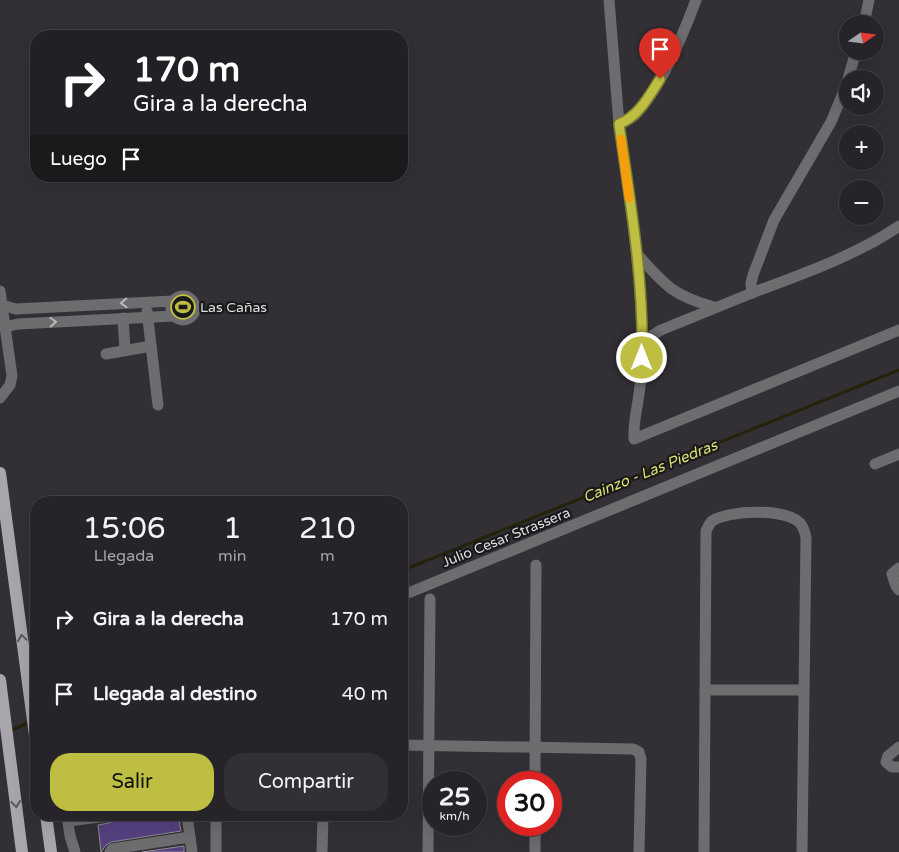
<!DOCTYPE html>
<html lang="es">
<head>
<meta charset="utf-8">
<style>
  :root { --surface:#262428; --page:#323034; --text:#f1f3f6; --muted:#a4a4a8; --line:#424145; --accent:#bebf42 }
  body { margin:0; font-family:"Varela Round",sans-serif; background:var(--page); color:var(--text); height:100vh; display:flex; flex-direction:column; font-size:19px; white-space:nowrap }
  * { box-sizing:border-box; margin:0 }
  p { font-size:16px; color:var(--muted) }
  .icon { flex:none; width:28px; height:28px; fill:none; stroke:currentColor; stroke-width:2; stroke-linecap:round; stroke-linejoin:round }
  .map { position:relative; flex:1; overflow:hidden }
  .drawer { position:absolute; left:30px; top:496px; width:378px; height:325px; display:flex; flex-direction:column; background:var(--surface); border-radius:20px; box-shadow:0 5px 20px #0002,0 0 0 1px var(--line) }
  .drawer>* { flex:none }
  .guide { position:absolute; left:30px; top:30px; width:378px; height:152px; border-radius:20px; box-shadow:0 5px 20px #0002,0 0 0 1px var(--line); background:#202124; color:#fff; overflow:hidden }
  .needle { width:32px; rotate:76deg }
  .controls { position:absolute; left:839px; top:15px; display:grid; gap:10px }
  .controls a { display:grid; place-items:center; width:45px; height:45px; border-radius:50%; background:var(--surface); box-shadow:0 5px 20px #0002,0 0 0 1px var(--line); font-size:25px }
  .speed { position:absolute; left:422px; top:771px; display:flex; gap:10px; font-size:25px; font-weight:700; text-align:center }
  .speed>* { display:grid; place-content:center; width:65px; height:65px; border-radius:50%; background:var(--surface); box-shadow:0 5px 20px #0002,0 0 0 1px var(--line); line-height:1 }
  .speed small { font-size:12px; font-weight:400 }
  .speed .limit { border:8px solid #d22; background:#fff; color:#111 }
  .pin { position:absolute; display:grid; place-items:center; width:42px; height:42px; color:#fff; margin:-51px -21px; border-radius:50% 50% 50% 0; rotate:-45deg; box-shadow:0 0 5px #0007 }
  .pin .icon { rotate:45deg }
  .me { position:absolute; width:55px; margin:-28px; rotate:0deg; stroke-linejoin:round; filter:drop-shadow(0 0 4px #0008) }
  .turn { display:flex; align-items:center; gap:18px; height:105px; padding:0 20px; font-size:22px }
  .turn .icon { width:65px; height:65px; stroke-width:2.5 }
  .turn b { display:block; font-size:35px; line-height:42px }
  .then { display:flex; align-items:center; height:48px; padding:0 20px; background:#0003; gap:10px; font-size:19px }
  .eta { display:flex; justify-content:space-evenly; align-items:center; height:85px; text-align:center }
  .eta b { font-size:30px; font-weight:600; line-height:35px }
  .action { display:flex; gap:10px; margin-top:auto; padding:10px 20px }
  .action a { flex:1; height:58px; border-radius:20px; background:var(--accent); color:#111; font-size:20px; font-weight:600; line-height:58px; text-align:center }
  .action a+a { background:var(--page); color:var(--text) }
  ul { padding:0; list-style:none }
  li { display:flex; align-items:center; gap:15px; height:75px; padding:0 20px }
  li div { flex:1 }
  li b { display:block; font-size:19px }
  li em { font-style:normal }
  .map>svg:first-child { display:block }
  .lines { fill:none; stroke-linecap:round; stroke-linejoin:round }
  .stream { stroke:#232309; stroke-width:3 }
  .building { fill:#564080; stroke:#8d8b92 }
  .minor { stroke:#6d6c6f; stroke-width:11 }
  .major { stroke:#a8a6ac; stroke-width:12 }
  .oneway { stroke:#b7b7ba }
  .oneway2 { stroke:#59585c }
  .route-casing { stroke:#7c7c2b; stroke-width:12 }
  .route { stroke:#bebf42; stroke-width:9 }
  .slow { stroke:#f59e0b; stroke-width:9 }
  .labels { text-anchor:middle; stroke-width:4.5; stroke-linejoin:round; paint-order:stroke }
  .poi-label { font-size:14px; fill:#dfdfe2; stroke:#19191b; text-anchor:start }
  .street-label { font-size:14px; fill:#dfdfe2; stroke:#19191b }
  .water-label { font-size:15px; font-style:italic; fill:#dedf70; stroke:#19191b }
</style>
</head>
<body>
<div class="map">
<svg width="899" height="852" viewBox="0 0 899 852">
  <rect width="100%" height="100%" fill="#323035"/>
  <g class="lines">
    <g class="stream">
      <polyline points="401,571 899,370"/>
      <polyline points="9,731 31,722"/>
    </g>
  </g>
  <g class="building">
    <polygon points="142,815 178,815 181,831 111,842 106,845 101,852 98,825 109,823 115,819"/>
    <polygon points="184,846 184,852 142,852"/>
  </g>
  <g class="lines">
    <g class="minor">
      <polyline points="609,0 619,124"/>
      <path d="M696,0C683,35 661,87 636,114C631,119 625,121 619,124C629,196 641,268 642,340C643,358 642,376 639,394C637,409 633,424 634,439L899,330"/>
      <polyline points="864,24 869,0"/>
      <polyline points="848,79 856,51"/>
      <path d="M637,254C666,286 672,295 714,307"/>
      <polyline points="0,291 12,376 10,385 0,398"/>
      <path d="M752,293C802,274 855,256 899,226"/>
      <circle cx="183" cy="308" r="12"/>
      <polyline points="2,305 16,309 173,301"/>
      <polyline points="147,311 158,405"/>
      <polyline points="123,318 125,350"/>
      <polyline points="5,327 18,324 173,316"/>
      <polyline points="642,342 661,330 752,293 751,283 753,275 774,220 831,122 848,81"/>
      <polyline points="106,354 151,346"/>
      <polyline points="875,464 899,454"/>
      <polyline points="899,568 892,574 896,586 899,590"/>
      <polyline points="401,596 899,391"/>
      <polyline points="705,690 803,690"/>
      <polyline points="401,745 633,749 639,752 641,759 639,852"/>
      <polyline points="899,747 888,756 886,762 892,767 899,767"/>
      <polyline points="535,782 536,565"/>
      <polyline points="67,815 70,836 75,852"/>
      <polyline points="187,815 192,852"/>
      <polyline points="68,821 108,816"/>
      <polyline points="110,852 112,849 190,837"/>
      <polyline points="216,852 216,815"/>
      <polyline points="322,852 323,815"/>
      <polyline points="428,852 430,599"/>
      <polyline points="535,852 535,825"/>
      <path d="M704,852L706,531C708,527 709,524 712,521C728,510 786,508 800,523C804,528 805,532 806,538L802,852"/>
    </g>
    <g class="major">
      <polyline points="0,473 36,743"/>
      <polyline points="0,680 22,852"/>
      <polyline points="46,815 51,852"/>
    </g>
  </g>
  <defs><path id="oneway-chevron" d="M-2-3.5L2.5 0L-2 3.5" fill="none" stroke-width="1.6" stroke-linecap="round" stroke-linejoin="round" transform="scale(1.25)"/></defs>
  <g class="oneway">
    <use href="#oneway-chevron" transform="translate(124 303) rotate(177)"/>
    <use href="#oneway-chevron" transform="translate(53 322) rotate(-3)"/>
  </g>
  <g class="oneway2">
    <use href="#oneway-chevron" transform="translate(22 638) rotate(-98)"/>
    <use href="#oneway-chevron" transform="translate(16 804) rotate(83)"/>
  </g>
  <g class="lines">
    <g class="route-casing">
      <path id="route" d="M642,358C644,279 630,201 619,124C639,116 649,96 660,79"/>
    </g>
    <use href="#route" class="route"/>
    <polyline class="slow" points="621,139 629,198"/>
  </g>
  <defs>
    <g id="stadium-ring" transform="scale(1.25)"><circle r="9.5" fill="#19191b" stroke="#bebf42" stroke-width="1.5"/><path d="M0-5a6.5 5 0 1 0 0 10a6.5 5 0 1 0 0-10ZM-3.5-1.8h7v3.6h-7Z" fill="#bebf42"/></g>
  </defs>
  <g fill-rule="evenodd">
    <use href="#stadium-ring" x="183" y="307"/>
  </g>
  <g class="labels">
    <g class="poi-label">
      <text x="200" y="312">Las Cañas</text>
    </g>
    <g class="street-label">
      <text transform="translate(506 537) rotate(-22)" y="5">Julio Cesar Strassera</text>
    </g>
    <g class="water-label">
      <text transform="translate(650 471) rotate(-22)" y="5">Cainzo - Las Piedras</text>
    </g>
  </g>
</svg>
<div class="controls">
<a><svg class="needle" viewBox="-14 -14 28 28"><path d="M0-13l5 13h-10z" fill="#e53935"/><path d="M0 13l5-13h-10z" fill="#a4a4a8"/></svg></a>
<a><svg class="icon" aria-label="sound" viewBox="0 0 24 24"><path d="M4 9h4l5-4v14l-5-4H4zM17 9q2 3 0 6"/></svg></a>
<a>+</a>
<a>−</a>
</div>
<div class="speed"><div>25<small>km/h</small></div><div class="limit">30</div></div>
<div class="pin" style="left:660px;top:79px;background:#d93025"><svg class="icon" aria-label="arrive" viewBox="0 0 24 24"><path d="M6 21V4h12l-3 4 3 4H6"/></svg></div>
<svg class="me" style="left:642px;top:358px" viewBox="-20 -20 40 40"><circle r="17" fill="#bebf42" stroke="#fff" stroke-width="3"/><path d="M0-11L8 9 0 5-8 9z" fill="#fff"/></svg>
<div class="guide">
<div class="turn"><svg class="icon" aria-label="right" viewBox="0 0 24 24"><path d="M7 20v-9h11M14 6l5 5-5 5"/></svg><div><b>170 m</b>Gira a la derecha</div></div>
<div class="then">Luego<svg class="icon" aria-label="arrive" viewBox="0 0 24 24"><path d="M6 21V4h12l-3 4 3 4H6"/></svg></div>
</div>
<section class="drawer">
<div class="eta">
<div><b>15:06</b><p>Llegada</p></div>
<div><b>1</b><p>min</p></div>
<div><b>210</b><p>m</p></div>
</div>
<ul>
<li><svg class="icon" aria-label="right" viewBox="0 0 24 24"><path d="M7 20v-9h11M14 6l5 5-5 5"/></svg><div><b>Gira a la derecha</b></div><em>170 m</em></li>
<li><svg class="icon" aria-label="arrive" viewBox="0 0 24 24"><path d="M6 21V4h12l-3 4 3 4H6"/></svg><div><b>Llegada al destino</b></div><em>40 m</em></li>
</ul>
<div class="action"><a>Salir</a><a>Compartir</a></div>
</section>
</div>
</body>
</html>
